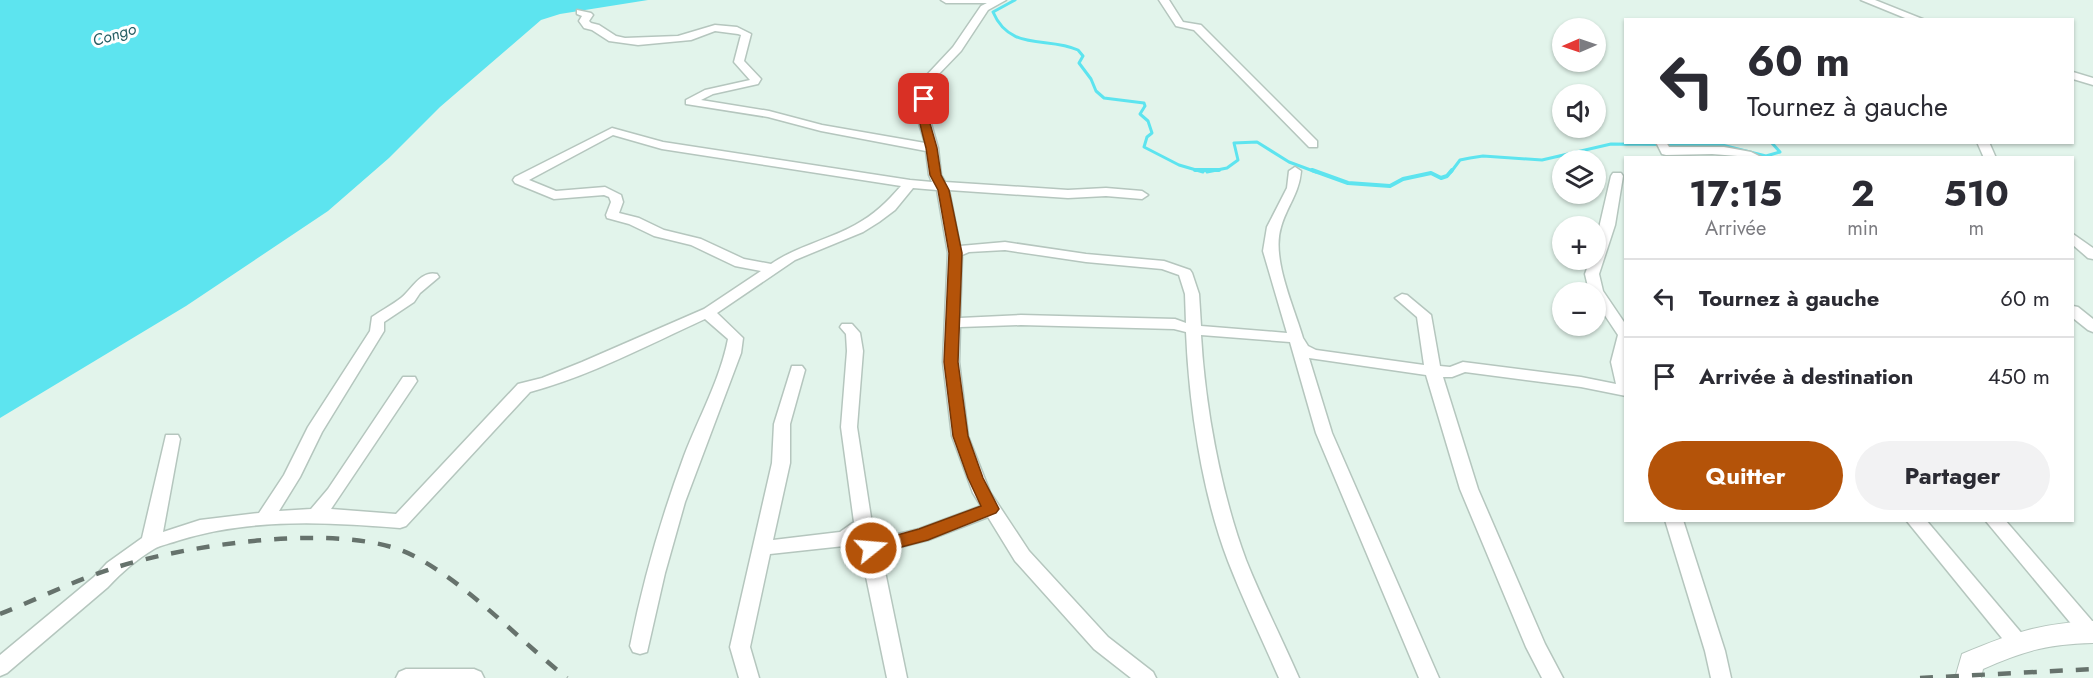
<!DOCTYPE html>
<html lang="fr">
<head>
<meta charset="utf-8">
<style>
  :root { --surface:#fff; --page:#f2f2f3; --text:#2b2b33; --muted:#7c7c81; --line:#e1e1e2; --accent:#b45309 }
  body { margin:0; font-family:Jost,sans-serif; background:var(--page); color:var(--text); height:100vh; display:flex; flex-direction:column; font-size:22px; white-space:nowrap }
  * { box-sizing:border-box; margin:0 }
  p { font-size:20px; color:var(--muted) }
  .icon { flex:none; width:33px; height:33px; fill:none; stroke:currentColor; stroke-width:2; stroke-linecap:round; stroke-linejoin:round }
  .map { position:relative; flex:1; overflow:hidden }
  .side { position:absolute; left:1624px; top:156px; width:450px; height:366px; display:flex; flex-direction:column; background:var(--surface); border-radius:0px; box-shadow:0 2px 4px #0004 }
  .side>* { flex:none }
  .hud { position:absolute; left:1624px; top:18px; width:450px; height:126px; border-radius:0px; box-shadow:0 2px 4px #0004; background:#fff; color:var(--text); overflow:hidden }
  .needle { width:39px; rotate:268deg }
  .fabs { position:absolute; left:1552px; top:18px; display:grid; gap:12px }
  .fabs a { display:grid; place-items:center; width:54px; height:54px; border-radius:50%; background:var(--surface); box-shadow:0 2px 4px #0004; font-size:30px }
  .pin { position:absolute; display:grid; place-items:center; width:51px; height:51px; color:#fff; margin:-26px; border-radius:12px; box-shadow:0 3px 9px #0006 }
  .me { position:absolute; width:66px; margin:-33px; rotate:73deg; stroke-linejoin:round; filter:drop-shadow(0 0 4px #0008) }
  .turn { display:flex; align-items:center; gap:21px; height:126px; padding:0 24px; font-size:27px }
  .turn .icon { width:78px; height:78px; stroke-width:2.5 }
  .turn b { display:block; font-size:42px; line-height:51px }
  .eta { display:flex; justify-content:space-evenly; align-items:center; height:102px; text-align:center }
  .eta b { font-size:36px; font-weight:700; line-height:42px }
  .primary-button { display:flex; gap:12px; margin-top:auto; padding:12px 24px }
  .primary-button a { flex:1; height:69px; border-radius:36px; background:var(--accent); color:#fff; font-size:24px; font-weight:700; line-height:69px; text-align:center }
  .primary-button a+a { background:var(--page); color:var(--text) }
  ul { padding:0; list-style:none }
  li { display:flex; align-items:center; gap:18px; height:78px; padding:0 24px; border-top:2px solid var(--line) }
  li div { flex:1 }
  li b { display:block; font-size:22px }
  li em { font-style:normal }
  .map>svg:first-child { display:block }
  .water { fill:#5de4ef }
  .lines { fill:none; stroke-linecap:round; stroke-linejoin:round }
  .stream-far1 { stroke:#5de4ef; stroke-width:3 }
  .stream { stroke:#5de4ef; stroke-width:4 }
  .minor-casing { stroke:#b5c6be; stroke-width:3 }
  .major-casing { stroke:#b5c6be; stroke-width:2 }
  .minor { fill:#fff; fill-rule:evenodd }
  .major { fill:#fff; fill-rule:evenodd }
  .rail { stroke:#66726c; stroke-width:4.5; stroke-dasharray:13 13; stroke-linecap:butt }
  .route { fill:#b45309; stroke:#753606; stroke-width:1.5 }
  .labels { text-anchor:middle; stroke-width:6; stroke-linejoin:round; paint-order:stroke }
  .far-water-label { font-size:16px; font-style:italic; fill:#275f64; stroke:#fff }
</style>
</head>
<body>
<div class="map">
<svg width="2093" height="678" viewBox="0 0 2093 678">
  <rect width="100%" height="100%" fill="#e2f4eb"/>
  <polygon class="water" points="0,0 648,0 560,14 541,20 440,107 389,158 328,211 186,306 0,418"/>
  <g class="lines">
    <g class="stream-far1">
      <path d="M1015,0L993,12C1010,52 1048,36 1078,50L1083,56L1079,63L1091,79L1096,91L1104,98L1144,103L1145,106L1140,114L1148,121L1152,133L1147,137L1144,147L1179,165L1203,172"/>
      <polyline points="1207,172 1227,168 1238,160 1234,143 1257,142 1289,162 1316,172"/>
      <polyline points="1451,172 1460,160 1470,158 1483,156 1542,160 1611,144 1722,145 1766,156 1780,152 1771,142"/>
    </g>
    <g class="stream">
      <polyline points="1195,170 1219,170"/>
      <polyline points="1312,170 1348,183 1390,186 1403,179 1431,173 1441,178 1447,176 1452,170"/>
    </g>
    <g class="minor-casing">
      <g id="minor">
        <path d="M941,0H1006L988,10L961,51L934,79L929,92L930,120L938,148L941,175L945,182L1068,190L1106,188L1142,191L1148,195L1142,199L1106,196L1068,198L949,190L960,246L1005,242L1086,254L1164,261L1190,270L1192,273L1199,294L1201,326L1287,333L1263,251L1267,227L1287,188L1289,171L1295,167L1301,171C1299,194 1287,206 1281,227C1271,258 1294,307 1303,338L1308,346L1316,350L1424,365L1417,317L1395,298L1402,294L1407,295L1431,315L1440,366L1450,367L1463,362L1581,377L1616,384L1611,362L1618,335L1596,302V292L1589,291L1585,274L1590,260H1596V241L1611,176L1613,173H1621L1623,176L1615,225L1599,274L1603,291L1626,325V396L1581,387L1465,372L1452,377H1443L1478,489L1545,644L1563,678H1542L1526,647L1460,489L1426,375L1309,358L1332,433L1439,678H1419L1316,433L1290,342L1201,335C1205,407 1221,493 1246,560C1262,600 1282,639 1299,678H1279C1262,639 1243,600 1228,561C1202,493 1189,405 1186,332L1174,329L1021,325L960,327L959,362L968,436L990,492L1029,551L1108,637L1153,672L1156,678H1131L1094,649L1015,561L988,517L928,540L881,552L907,678H887L858,538L844,546L770,554L750,647L759,678H739L730,647L772,463L774,424L792,366H802L805,370L790,424V463L773,540L840,532L854,522L841,427L847,351L846,334L840,327L842,324H852L860,333L863,351L857,427L872,524L877,539L919,529L981,506L973,493L952,436L943,362L948,253L937,190L913,188L895,210L879,222L863,232L795,260L717,313L743,338L741,353L685,502L665,573L647,652L640,654L633,652L630,646C643,581 661,518 684,456C699,417 720,380 728,339L705,319C648,345 590,376 530,392L406,526L400,528C327,522 251,518 180,540C172,543 161,545 154,549C137,559 121,573 108,587L7,673L0,676V655L94,577L107,563L142,538L166,435H178L180,439L163,532L200,520L259,513L284,475L308,427L370,331L372,317C382,310 392,305 401,298C412,289 421,270 437,274L439,277L420,293L414,302L384,322V331L322,432L300,477L279,511L311,509L328,489L403,377H415L417,381L331,509L396,514L518,384L542,378L582,362L704,309L761,271L735,266L691,245L654,236L629,224L607,218L606,215L611,202L609,197L604,195L554,199L515,183L513,180L515,177L612,128L663,142L910,180L932,182L929,175L926,151L821,131L768,117L686,104V100L705,90L750,80L734,62L741,35L738,34L715,31L691,40L638,45L609,41L592,30L584,28L579,21L582,16L577,14V10L591,13L593,15L589,21L591,23L599,25L616,36L625,38L678,36L715,25L737,27L751,34L744,61L761,79L758,84L713,94L701,100L769,111L822,125L925,143L918,120L919,92L924,78L953,47L981,6L987,3H946ZM613,135L662,149L901,186C887,202 874,215 855,225C828,240 797,246 771,264L744,259L701,239L664,230L639,218L619,213L623,202L621,195L605,187L556,191L529,180ZM1005,250L1086,262L1162,269L1179,275L1185,294L1186,323L1175,319L1021,315L960,318L962,255L969,252Z"/>
        <polygon points="1159,0 1169,0 1183,22 1201,25 1317,141 1317,147 1309,147 1194,30 1176,26"/>
        <polygon points="1861,0 1875,0 1925,20 1910,20"/>
        <polygon points="2073,72 2093,78 2093,85 2073,79"/>
        <polygon points="1656,142 1666,142 1669,147 1724,147 1751,152 1763,158 1712,154 1666,155 1662,154"/>
        <polygon points="1977,142 1989,142 1996,158 1984,158"/>
        <polygon points="2073,234 2093,248 2093,259 2088,258 2073,245"/>
        <polygon points="2073,306 2078,307 2093,319 2093,332 2088,330 2073,318"/>
        <polygon points="1665,520 1683,520 1725,651 1731,678 1711,678 1705,651"/>
        <polygon points="1906,520 1926,520 2024,636 2027,642 2024,648 2017,650 2010,648"/>
        <polygon points="1985,520 2005,520 2093,622 2093,639 2083,638"/>
        <polygon points="406,669 474,669 481,672 484,678 396,678 399,672"/>
      </g>
    </g>
    <g class="major-casing">
      <path id="major" d="M2093,621V643C2048,644 2024,651 1983,669L1981,678H1955L1962,654C2010,634 2040,623 2093,621Z"/>
    </g>
    <use href="#minor" class="minor"/>
    <use href="#major" class="major"/>
    <g class="rail">
      <path d="M0,614C38,599 75,580 114,568C185,545 347,520 414,556C469,585 518,639 567,678"/>
      <polyline points="1920,678 2093,669"/>
    </g>
  </g>
  <polygon class="route" points="924,96 929,99 929,120 937,148 941,175 949,190 962,253 958,362 968,436 983,478 999,509 996,513 928,540 871,555 865,553 862,548 865,544 919,529 981,506 968,478 953,436 944,362 949,253 938,190 930,175 926,148 919,120 919,99"/>
  <g class="labels">
    <g class="far-water-label">
      <text transform="translate(114 34) rotate(-17)" y="6">Congo</text>
    </g>
  </g>
</svg>
<div class="fabs">
<a><svg class="needle" viewBox="-14 -14 28 28"><path d="M0-13l5 13h-10z" fill="#e53935"/><path d="M0 13l5-13h-10z" fill="#7c7c81"/></svg></a>
<a><svg class="icon" aria-label="sound" viewBox="0 0 24 24"><path d="M4 9h4l5-4v14l-5-4H4zM17 9q2 3 0 6"/></svg></a>
<a><svg class="icon" aria-label="layers" viewBox="0 0 24 24"><path d="M12 4l9 5-9 5-9-5zM3 14l9 5 9-5"/></svg></a>
<a>+</a>
<a>−</a>
</div>
<div class="pin" style="left:924px;top:99px;background:#d93025"><svg class="icon" aria-label="arrive" viewBox="0 0 24 24"><path d="M6 21V4h12l-3 4 3 4H6"/></svg></div>
<svg class="me" style="left:871px;top:548px" viewBox="-20 -20 40 40"><circle r="17" fill="#b45309" stroke="#fff" stroke-width="3"/><path d="M0-11L8 9 0 5-8 9z" fill="#fff"/></svg>
<div class="hud">
<div class="turn"><svg class="icon" aria-label="left" viewBox="0 0 24 24"><path d="M17 20v-9H6M10 6l-5 5 5 5"/></svg><div><b>60 m</b>Tournez à gauche</div></div>
</div>
<section class="side">
<div class="eta">
<div><b>17:15</b><p>Arrivée</p></div>
<div><b>2</b><p>min</p></div>
<div><b>510</b><p>m</p></div>
</div>
<ul>
<li><svg class="icon" aria-label="left" viewBox="0 0 24 24"><path d="M17 20v-9H6M10 6l-5 5 5 5"/></svg><div><b>Tournez à gauche</b></div><em>60 m</em></li>
<li><svg class="icon" aria-label="arrive" viewBox="0 0 24 24"><path d="M6 21V4h12l-3 4 3 4H6"/></svg><div><b>Arrivée à destination</b></div><em>450 m</em></li>
</ul>
<div class="primary-button"><a>Quitter</a><a>Partager</a></div>
</section>
</div>
</body>
</html>
